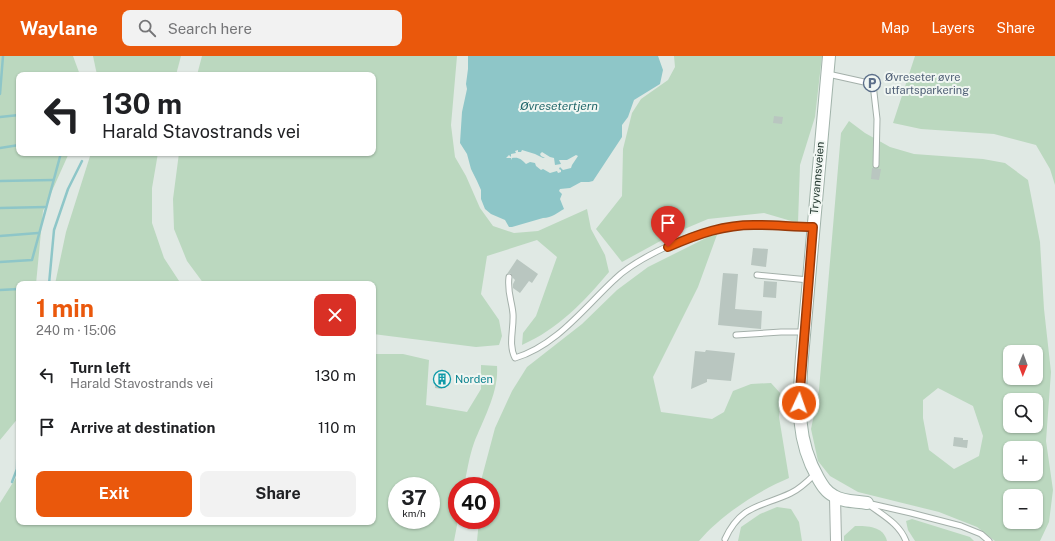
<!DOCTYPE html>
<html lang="en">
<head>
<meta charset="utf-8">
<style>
  :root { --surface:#fff; --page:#f2f2f2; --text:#202124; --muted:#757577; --accent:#ea580c }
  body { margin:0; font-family:"Public Sans",sans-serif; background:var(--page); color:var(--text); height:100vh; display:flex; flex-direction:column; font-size:15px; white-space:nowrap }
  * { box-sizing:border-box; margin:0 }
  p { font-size:13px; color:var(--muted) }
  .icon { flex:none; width:22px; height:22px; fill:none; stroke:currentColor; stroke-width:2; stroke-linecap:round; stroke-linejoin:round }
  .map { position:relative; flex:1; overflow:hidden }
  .drawer { position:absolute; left:16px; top:225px; width:360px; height:244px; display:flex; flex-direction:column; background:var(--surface); border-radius:8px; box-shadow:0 1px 3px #0004 }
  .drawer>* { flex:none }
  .banner { position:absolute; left:16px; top:16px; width:360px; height:84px; border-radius:8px; box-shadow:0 1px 3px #0004; background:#fff; color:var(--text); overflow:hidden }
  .needle { width:26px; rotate:181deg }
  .buttons { position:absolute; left:1003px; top:289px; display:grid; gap:8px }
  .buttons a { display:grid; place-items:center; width:40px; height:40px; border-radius:8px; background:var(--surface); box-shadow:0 1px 3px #0004; font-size:20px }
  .speed { position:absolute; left:388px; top:421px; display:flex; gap:8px; font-size:20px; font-weight:700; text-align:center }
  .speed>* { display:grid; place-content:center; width:52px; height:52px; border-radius:50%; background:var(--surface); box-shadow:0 1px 3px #0004; line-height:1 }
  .speed small { font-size:10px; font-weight:400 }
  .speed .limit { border:6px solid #d22; background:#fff; color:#111 }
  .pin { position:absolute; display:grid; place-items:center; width:34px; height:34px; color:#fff; margin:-41px -17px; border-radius:50% 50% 50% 0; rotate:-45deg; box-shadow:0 0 4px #0007 }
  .pin .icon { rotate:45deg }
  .me { position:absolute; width:44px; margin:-22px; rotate:3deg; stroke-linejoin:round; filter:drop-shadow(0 0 3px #0008) }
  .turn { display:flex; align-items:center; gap:14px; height:84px; padding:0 20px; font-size:18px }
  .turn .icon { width:52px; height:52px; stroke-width:2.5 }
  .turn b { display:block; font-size:28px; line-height:34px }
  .round { display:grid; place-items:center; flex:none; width:42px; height:42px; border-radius:8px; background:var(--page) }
  .headline { display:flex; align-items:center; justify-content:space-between; height:68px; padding:0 20px }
  h1 { font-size:24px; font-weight:700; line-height:30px; color:var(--accent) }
  .primary-button { display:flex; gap:8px; margin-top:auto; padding:8px 20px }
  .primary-button a { flex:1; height:46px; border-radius:8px; background:var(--accent); color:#fff; font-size:16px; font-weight:700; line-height:46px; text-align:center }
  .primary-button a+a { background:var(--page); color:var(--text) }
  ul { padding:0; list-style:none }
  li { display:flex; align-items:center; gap:12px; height:52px; padding:0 20px }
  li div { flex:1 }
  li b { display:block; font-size:15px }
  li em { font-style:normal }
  header { display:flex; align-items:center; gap:24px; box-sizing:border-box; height:56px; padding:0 20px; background:var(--accent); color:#fff }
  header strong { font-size:19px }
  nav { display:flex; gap:22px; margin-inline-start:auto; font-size:14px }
  .search { width:280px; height:36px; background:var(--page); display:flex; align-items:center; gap:10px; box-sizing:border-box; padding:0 14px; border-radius:8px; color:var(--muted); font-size:15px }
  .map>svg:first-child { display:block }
  .green { fill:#bbd8bf; fill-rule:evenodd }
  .water { fill:#8ec6c8; fill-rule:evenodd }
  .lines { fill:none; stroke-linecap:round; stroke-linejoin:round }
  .stream { stroke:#8ec6c8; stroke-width:2.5 }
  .building { fill:#b9c6c0 }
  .lane-casing { stroke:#a4b0aa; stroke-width:7 }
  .street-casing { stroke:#a4b0aa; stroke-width:12 }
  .secondary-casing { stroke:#a1b3aa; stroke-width:14 }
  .lane { stroke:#fff; stroke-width:5 }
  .street { stroke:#fff; stroke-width:10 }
  .secondary { stroke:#fff; stroke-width:12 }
  .route-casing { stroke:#983908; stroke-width:10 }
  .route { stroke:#ea580c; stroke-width:7 }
  .labels { text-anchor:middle; stroke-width:4; stroke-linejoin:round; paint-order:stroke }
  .service-label { font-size:11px; fill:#4e5e75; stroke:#f0f6f2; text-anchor:start }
  .street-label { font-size:11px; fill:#23372f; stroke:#f0f6f2 }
  .culture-label { font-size:11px; fill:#0d838f; stroke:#f0f6f2; text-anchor:start }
  .water-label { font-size:12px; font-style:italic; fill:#24696c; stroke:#f0f6f2 }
</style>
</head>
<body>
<header>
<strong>Waylane</strong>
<div class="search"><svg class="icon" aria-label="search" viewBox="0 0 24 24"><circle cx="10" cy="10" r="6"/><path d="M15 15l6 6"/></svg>Search here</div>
<nav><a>Map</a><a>Layers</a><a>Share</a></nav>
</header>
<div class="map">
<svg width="1055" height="485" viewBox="0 0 1055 485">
  <rect width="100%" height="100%" fill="#e0e9e4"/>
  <g class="green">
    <polygon points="0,0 73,0 80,19 19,19 19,97 69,97 43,155 36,228 19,228 19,361 0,384"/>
    <polygon points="93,0 181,0 176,19 97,19"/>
    <path d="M202,0H457L451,69L455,101L466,120L480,152L493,170L514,177L538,175L587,153L591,173L605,199L609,216C584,246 558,273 522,289L523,277L536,260L557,201L537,184L487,200L481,238L499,264L502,280L499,289L476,291L373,278V228H204L187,205L174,173L173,143L179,97H373V19H197Z"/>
    <polygon points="674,0 822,0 815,61 800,109 798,167 764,157 708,163 675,177 622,206 596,173 622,140 623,93 632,57 641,43 668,24 675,11"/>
    <polygon points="915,0 1055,0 1055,129 1050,113 1036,89 994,78 921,73 893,67"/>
    <path d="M849,65L865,77L890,91L914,98L983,103L1005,107L1028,124L1040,186L1044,253L1051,316L1046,385L1053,434L1049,466L1040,485H995L977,471L939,456L858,436L830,420L818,405L811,373L819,334L841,77ZM1010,296H1036V322H1010ZM938,332L973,350L983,380L979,400L954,413L929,394L923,362V344ZM1010,344H1036V370H1010ZM1010,392H1036V418H1010ZM1010,440H1036V466H1010Z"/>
    <polygon points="91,97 158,97 152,132 152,167 164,202 181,228 55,228 66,176"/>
    <path d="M718,176L698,231L653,321L661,356L712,363L724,356L733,335L751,328L771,327L781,338L779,361L789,422C758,435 721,459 699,485H477L479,464H491V430H481L482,421L495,372L512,335L527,311L582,268L617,234L648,211Z"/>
    <path d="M373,298H403L429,304L426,349L467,356L481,333V309L497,310C499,336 483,364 474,387C469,401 467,416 464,430H457L458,464L454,485H0V447L19,417V466H373ZM397,430H431V464H397Z"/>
    <polygon points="777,451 791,453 799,466 802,485 738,485 741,471 760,458"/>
    <polygon points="912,463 970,481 974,485 915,485 908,474 906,465"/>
    <path d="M855,470C868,470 883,470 887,485H844V480Z"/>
  </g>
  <path class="water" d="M468,0H658L663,14L660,28L634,44L628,61L622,69V81L593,125L589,126H581L570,132L560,133L559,135L562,138L560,143L564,153C558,156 552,162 543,162L512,171H509L505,164L491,158L485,153L481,143V134L477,125L471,113L467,98L460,87L462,56L467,33L466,28L468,13ZM518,94V96H521L522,94L535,98L543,102H545L541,100L540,98L542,96L550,101L554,102L555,109L561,108L559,104H567L576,99L578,100L572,109L571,112L563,114L560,111L559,113L561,114V116L558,117L557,115L550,117L543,113L541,114L536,110L535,107L530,106L526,108C521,103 519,101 512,102L511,104V102H506L509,99L511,101V98L516,97L515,95Z"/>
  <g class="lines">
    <g class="stream">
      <polyline points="0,38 3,0"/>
      <polyline points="0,61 19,59"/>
      <polyline points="0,92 19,89"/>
      <polyline points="84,98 84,97"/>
      <polyline points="0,125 53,124"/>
      <polyline points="0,152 46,151"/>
      <polyline points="0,180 38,177"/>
      <polyline points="0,206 32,204 61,97"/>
      <polyline points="49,228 54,174 68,133 82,105"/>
      <polyline points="0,234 19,233"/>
      <polyline points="12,426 17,413 18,372"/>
    </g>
  </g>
  <g class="building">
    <polygon points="774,60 783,61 782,68 773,67"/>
    <polygon points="872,112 881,113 879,124 871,123"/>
    <polygon points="753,192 768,193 766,211 751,209"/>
    <polygon points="517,203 538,218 532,227 529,225 520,237 513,232 513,228 515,224 513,222 512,219 510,217 507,218"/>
    <polygon points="723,217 738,218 735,253 762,255 761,273 718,269"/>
    <polygon points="764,225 777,226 776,242 763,241"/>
    <polygon points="706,294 735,297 731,325 707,323 707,326 691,333 695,295 705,296"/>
    <polygon points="437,317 448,318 447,330 443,330 442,333 435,332"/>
    <polygon points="954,381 963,382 963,384 968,384 967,392 953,390"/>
  </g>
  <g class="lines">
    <g class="lane-casing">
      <g id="lane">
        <polyline points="828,18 873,28 877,63 876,109"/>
        <polyline points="757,219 809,224"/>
        <path d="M509,221C507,236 512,245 513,258C514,273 508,288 515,302C556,290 584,252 614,224C634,204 678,184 704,176C718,172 733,170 746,169C769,167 791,171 813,171"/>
        <polyline points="736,279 781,276 803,276"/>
        <polyline points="867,447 911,457 961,470 981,478 989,485"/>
        <path d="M868,448C882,459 899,467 906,485"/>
        <path d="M725,483C741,448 762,451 791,437C800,433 808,425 815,418"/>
      </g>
    </g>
    <g class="street-casing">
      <polyline id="street" points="835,441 836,485"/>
    </g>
    <g class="secondary-casing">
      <path id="secondary" d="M829,0L802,301C799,344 795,382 818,422C822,429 826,436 834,440C843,446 856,445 867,447"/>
    </g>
    <use href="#lane" class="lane"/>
    <use href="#street" class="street"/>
    <use href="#secondary" class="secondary"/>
  </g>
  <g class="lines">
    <g class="route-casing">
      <path id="route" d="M668,191C698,178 725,168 758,169C776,169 795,171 813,171L799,347"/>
    </g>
    <use href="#route" class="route"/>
  </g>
  <defs>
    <g id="parking-ring" transform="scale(0.9)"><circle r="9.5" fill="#f0f6f2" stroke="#5c6f8a" stroke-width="1.5"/><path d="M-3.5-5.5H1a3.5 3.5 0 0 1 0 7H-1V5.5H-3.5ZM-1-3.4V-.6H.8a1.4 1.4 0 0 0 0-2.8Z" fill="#5c6f8a"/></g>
    <g id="building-ring" transform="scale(0.9)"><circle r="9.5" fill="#f0f6f2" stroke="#0f9aa8" stroke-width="1.5"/><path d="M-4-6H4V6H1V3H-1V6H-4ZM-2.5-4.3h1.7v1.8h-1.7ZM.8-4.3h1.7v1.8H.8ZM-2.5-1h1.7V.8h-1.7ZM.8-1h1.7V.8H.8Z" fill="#0f9aa8"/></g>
  </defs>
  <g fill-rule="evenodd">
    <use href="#parking-ring" x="872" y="27"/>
    <use href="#building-ring" x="442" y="323"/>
  </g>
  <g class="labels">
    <g class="service-label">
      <text x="885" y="25">Øvreseter øvre<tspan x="885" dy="13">utfartsparkering</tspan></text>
    </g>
    <g class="street-label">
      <text transform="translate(817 122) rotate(-85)" y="4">Tryvannsveien</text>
    </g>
    <g class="culture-label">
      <text x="455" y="327">Norden</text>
    </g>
    <g class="water-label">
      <text x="559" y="54">Øvresetertjern</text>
    </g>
  </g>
</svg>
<div class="buttons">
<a><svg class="needle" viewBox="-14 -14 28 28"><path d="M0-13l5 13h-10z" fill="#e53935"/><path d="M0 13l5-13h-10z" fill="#757577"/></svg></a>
<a><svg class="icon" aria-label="search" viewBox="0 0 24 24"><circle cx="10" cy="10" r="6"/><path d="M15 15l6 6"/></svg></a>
<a>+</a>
<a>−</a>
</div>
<div class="speed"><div>37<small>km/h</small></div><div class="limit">40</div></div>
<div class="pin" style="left:668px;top:191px;background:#d93025"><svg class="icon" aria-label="arrive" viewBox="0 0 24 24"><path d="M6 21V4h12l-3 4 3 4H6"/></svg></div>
<svg class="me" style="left:799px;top:347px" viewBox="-20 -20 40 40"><circle r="17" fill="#ea580c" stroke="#fff" stroke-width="3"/><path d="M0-11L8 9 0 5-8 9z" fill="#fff"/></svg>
<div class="banner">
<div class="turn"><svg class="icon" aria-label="left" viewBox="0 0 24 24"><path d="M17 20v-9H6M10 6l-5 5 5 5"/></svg><div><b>130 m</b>Harald Stavostrands vei</div></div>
</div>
<section class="drawer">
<div class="headline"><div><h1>1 min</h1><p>240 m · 15:06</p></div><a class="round" style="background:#d93025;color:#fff"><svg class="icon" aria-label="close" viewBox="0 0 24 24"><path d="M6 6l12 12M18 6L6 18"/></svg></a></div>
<ul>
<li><svg class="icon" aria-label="left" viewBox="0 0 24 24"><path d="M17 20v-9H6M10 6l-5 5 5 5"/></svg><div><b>Turn left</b><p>Harald Stavostrands vei</p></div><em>130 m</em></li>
<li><svg class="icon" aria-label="arrive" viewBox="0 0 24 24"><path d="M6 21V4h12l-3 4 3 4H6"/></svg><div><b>Arrive at destination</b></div><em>110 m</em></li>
</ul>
<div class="primary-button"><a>Exit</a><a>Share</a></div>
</section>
</div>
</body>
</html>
